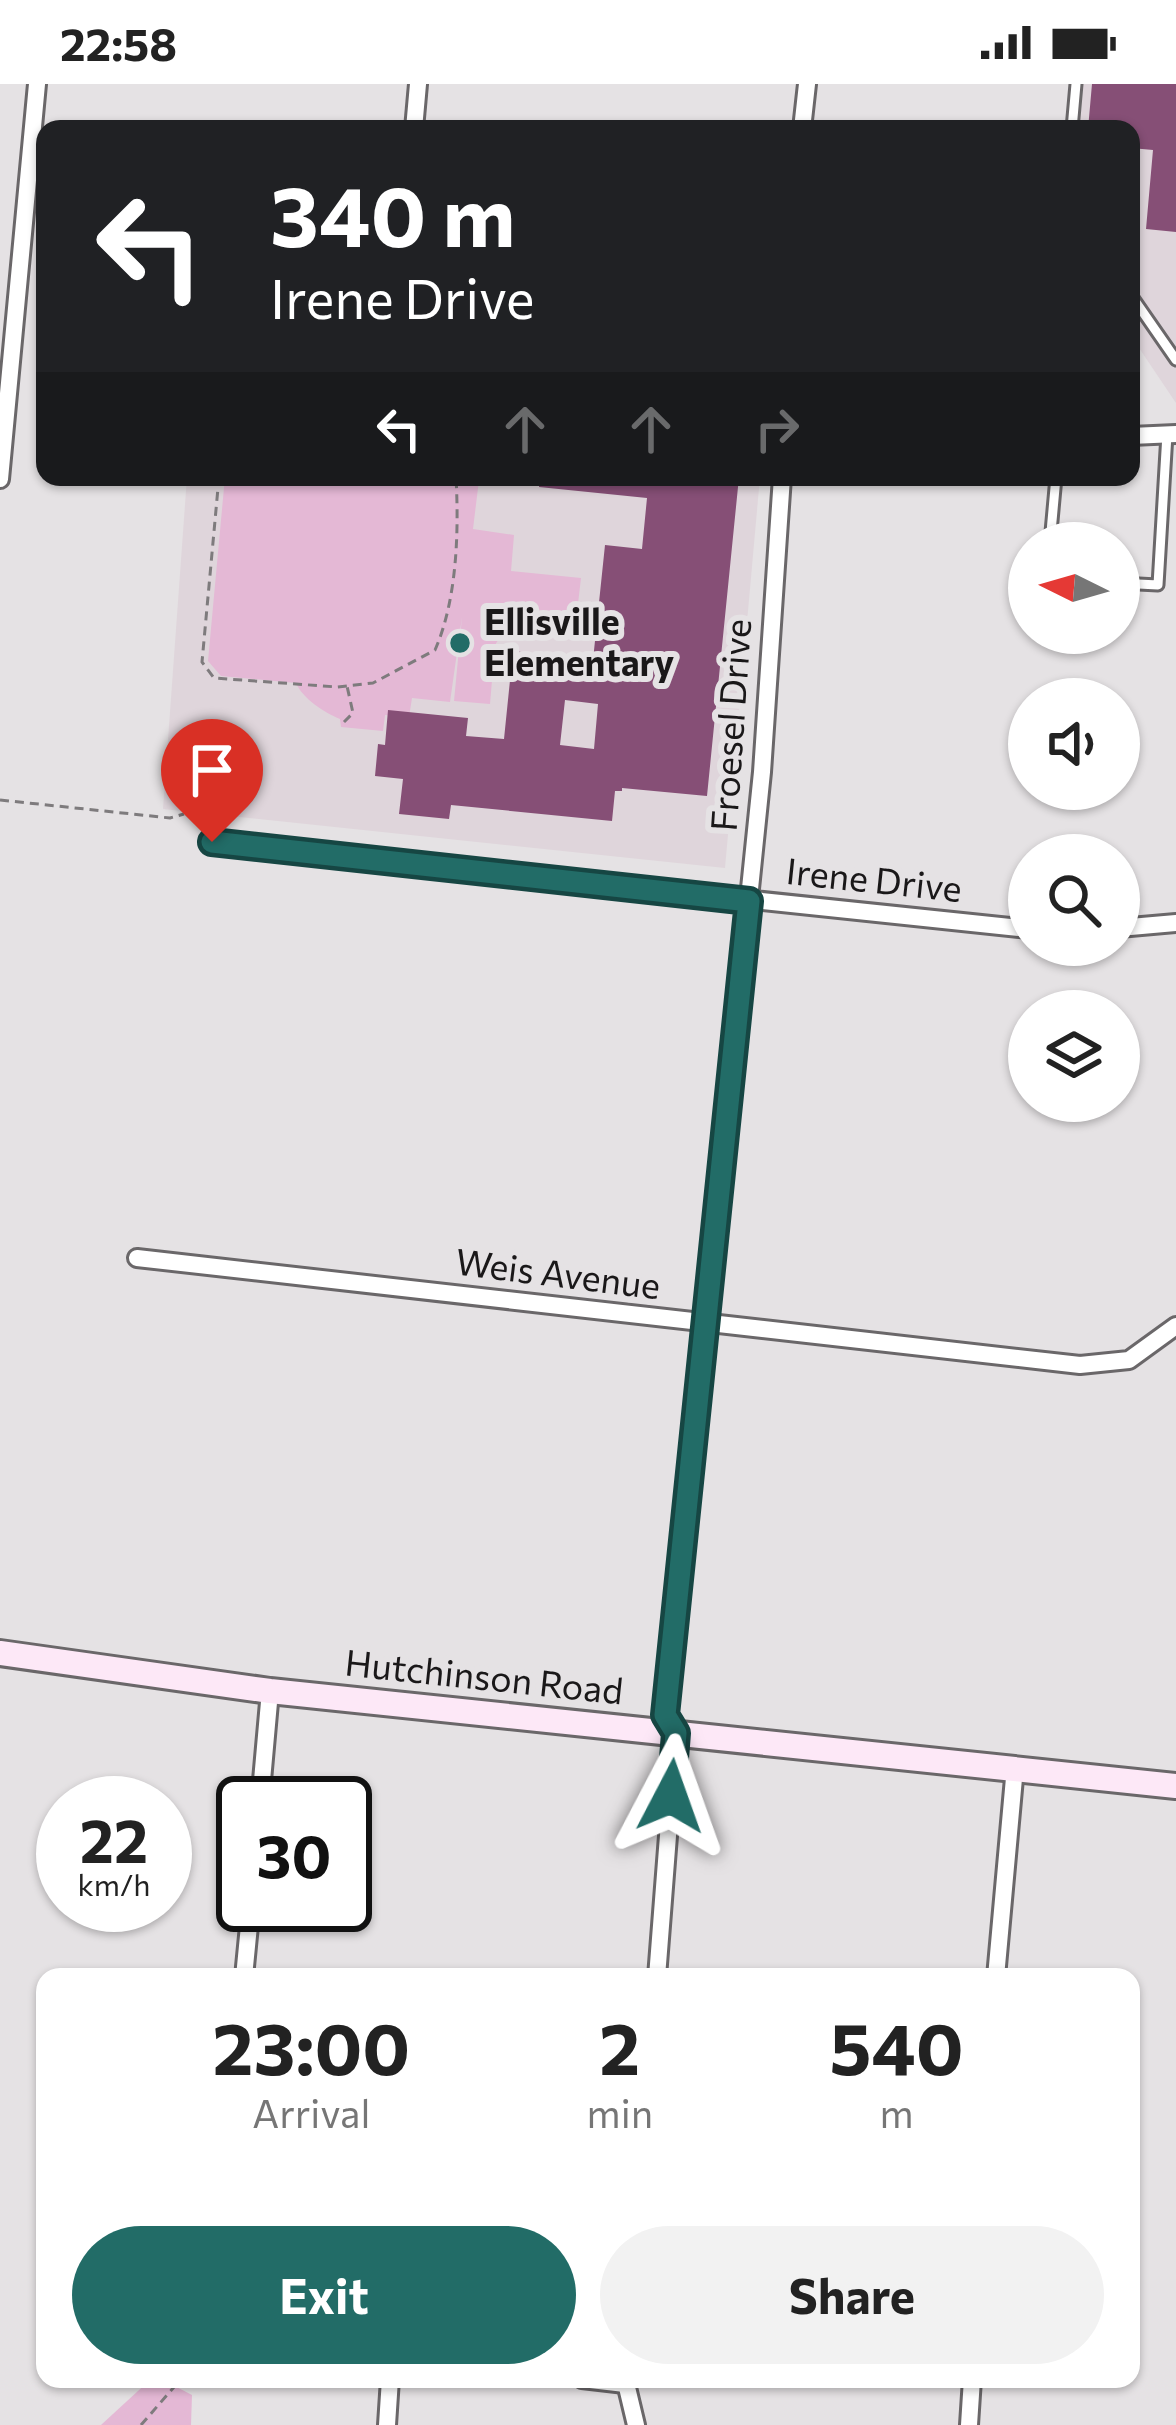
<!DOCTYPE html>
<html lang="en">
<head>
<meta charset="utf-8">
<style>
  :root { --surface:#fff; --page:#f2f2f2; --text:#222; --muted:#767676; --accent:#226c67 }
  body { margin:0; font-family:Commissioner,sans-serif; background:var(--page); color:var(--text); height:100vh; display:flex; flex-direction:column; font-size:45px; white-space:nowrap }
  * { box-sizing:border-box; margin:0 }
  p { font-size:39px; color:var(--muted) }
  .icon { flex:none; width:66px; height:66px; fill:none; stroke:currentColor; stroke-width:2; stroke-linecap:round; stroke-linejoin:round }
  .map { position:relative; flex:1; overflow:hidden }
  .panel { position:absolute; left:36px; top:1884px; width:1104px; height:420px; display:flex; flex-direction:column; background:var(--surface); border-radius:24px; box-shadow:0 3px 9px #0004 }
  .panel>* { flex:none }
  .guide { position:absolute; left:36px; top:36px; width:1104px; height:366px; border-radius:24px; box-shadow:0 3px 9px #0004; background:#202124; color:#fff; overflow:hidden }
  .needle { width:78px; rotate:275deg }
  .tools { position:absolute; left:1008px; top:438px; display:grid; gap:24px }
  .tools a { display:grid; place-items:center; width:132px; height:132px; border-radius:50%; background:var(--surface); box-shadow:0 3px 9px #0004; font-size:60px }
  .speed { position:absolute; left:36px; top:1692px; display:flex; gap:24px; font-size:60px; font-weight:700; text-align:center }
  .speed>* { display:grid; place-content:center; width:156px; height:156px; border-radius:50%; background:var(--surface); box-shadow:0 3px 9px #0004; line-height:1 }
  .speed small { font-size:30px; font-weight:400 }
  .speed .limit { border:6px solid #111; border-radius:18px; background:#fff; color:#111 }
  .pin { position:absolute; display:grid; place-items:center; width:102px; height:102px; color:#fff; margin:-123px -51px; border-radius:50% 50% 50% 0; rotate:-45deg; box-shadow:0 0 12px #0007 }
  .pin .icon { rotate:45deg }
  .me { position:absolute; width:132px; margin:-66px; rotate:4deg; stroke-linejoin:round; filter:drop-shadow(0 0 9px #0008) }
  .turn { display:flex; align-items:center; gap:42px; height:252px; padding:0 36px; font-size:54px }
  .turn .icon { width:156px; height:156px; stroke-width:2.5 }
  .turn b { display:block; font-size:84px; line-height:102px }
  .lanes { display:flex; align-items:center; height:114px; padding:0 36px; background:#0003; justify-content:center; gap:60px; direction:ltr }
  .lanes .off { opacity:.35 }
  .eta { display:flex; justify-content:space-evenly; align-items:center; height:204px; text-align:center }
  .eta b { font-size:72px; font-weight:700; line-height:84px }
  .button { display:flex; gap:24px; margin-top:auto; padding:24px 36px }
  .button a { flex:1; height:138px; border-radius:72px; background:var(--accent); color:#fff; font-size:48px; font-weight:700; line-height:138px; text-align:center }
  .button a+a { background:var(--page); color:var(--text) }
  .status { display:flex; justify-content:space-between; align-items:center; height:84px; padding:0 60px; background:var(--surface); direction:ltr }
  .status svg { height:33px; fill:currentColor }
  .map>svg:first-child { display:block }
  .built { fill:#dfd5db }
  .green { fill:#e4b8d5 }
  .building { fill:#864f76; fill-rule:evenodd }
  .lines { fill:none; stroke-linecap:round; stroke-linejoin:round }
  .lane-casing { stroke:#6a6769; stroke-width:15 }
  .street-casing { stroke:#6a6769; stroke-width:22 }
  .secondary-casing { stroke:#6a6769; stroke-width:30 }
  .path { stroke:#7e7b7d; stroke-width:3; stroke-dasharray:9 6; stroke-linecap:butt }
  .lane { stroke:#fff; stroke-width:9 }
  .street { stroke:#fff; stroke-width:16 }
  .secondary { stroke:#fde8f7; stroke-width:24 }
  .route-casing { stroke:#164643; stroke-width:30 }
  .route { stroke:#226c67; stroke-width:21 }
  .poi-dot { fill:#226c67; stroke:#e5e2e4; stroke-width:4.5 }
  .labels { text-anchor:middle; stroke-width:12; stroke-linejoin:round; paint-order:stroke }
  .poi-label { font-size:36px; font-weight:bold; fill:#1a1819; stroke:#e5e2e4; text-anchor:start }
  .street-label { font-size:36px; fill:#1a1819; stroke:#e5e2e4 }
</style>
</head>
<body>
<div class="status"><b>22:58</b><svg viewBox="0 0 49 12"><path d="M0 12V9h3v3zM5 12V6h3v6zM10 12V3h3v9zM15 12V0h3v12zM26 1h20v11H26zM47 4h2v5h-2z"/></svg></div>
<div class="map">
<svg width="1176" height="2341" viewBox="0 0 1176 2341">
  <rect width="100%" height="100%" fill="#e5e2e4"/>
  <g class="built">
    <polygon points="1073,0 1176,0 1176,319 1131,252 1131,45 1069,45"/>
    <polygon points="187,393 760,393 725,784 163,725"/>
  </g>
  <g class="green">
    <path d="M225,393H470L479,396L473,445L514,451L511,487L581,494L574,554L502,550L495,561L490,620L454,617L462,533L450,618L412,614L409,633L385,631L383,647L341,643L340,635C325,629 302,614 296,599L221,592L208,577Z"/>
    <polygon points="151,2295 161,2295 192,2311 191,2341 101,2341"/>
  </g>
  <g class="building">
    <polygon points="1092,0 1176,0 1176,148 1146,145 1153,66 1131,64 1131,45 1088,45"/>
    <path d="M540,393H739L707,712L622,704V707H615L612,737L451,721L449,735L399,730L403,695L375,692L378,660L385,661L388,626L468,634L466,652L504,655L513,567L593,576L605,461L642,465L647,414L539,403ZM565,616L598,620L594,665L560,661Z"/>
  </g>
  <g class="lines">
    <g class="lane-casing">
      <g id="lane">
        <polyline points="1072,45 1076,0"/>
        <polyline points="1131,211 1176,276"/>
        <polyline points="1050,459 1056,393"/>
        <polyline points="1119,499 1158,501 1167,350"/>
      </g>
    </g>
    <g class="street-casing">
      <g id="street">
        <polyline points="414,45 418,0"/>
        <polyline points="802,45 807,0"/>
        <polyline points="1131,352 1176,350"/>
        <polyline points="0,395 37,0"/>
        <polyline points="211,759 1029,845"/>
        <polyline points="1119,844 1176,839"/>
        <polyline points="137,1174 1080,1281 1129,1276 1176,1242"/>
        <polyline points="260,1719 270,1607"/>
        <polyline points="244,1893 251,1821"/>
        <polyline points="657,1893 676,1649 665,1631 762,688 782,393"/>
        <polyline points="996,1893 1015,1683"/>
        <polyline points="582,2295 625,2300"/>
        <polyline points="625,2295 636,2341"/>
        <polyline points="387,2341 390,2295"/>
        <polyline points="969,2341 972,2295"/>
      </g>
    </g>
    <g class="secondary-casing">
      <polyline id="secondary" points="0,1569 270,1607 1176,1702"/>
    </g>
    <g class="path">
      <path d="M219,393L202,578L214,594L337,603L373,599L435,566C457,516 459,448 456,393"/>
      <polyline points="344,638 353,629 347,602"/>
      <polyline points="0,716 170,734 184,730"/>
      <polyline points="141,2341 181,2295"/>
    </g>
    <use href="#lane" class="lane"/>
    <use href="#street" class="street"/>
    <use href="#secondary" class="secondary"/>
  </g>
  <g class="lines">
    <g class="route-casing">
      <polyline id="route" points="212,758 749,817 665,1631 676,1649 671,1712"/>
    </g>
    <use href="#route" class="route"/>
  </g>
  <circle class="poi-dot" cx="460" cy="559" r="12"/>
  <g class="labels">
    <g class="poi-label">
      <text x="484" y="551">Ellisville<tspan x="484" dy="41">Elementary</tspan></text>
    </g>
    <g class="street-label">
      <text transform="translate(731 641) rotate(-86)" y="13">Froesel Drive</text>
      <text transform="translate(874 796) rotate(6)" y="13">Irene Drive</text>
      <text transform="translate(558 1190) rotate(7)" y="13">Weis Avenue</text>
      <text transform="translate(484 1593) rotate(6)" y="13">Hutchinson Road</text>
    </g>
  </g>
</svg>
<div class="tools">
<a><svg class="needle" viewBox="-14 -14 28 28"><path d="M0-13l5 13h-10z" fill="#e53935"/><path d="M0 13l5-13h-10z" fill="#767676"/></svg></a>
<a><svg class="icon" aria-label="sound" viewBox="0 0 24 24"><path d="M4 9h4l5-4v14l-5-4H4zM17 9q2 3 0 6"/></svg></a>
<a><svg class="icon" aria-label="search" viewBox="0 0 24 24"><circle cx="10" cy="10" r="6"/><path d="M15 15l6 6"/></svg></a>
<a><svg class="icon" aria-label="layers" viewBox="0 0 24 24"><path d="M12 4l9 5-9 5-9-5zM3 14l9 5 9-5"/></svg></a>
</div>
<div class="speed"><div>22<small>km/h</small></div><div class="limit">30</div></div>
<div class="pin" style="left:212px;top:758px;background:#d93025"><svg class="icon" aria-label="arrive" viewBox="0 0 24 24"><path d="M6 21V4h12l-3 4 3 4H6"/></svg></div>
<svg class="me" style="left:671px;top:1712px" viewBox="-20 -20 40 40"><path d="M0-17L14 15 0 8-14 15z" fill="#226c67" stroke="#fff" stroke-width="4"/></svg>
<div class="guide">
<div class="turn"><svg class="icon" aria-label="left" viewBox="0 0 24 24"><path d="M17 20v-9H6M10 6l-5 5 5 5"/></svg><div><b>340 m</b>Irene Drive</div></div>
<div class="lanes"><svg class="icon" aria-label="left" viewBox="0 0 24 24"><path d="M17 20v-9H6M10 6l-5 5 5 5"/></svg><svg class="icon off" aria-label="ahead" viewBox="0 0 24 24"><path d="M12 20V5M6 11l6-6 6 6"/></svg><svg class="icon off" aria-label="ahead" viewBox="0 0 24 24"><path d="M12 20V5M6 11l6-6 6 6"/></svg><svg class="icon off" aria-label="right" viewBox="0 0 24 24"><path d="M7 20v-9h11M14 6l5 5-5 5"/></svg></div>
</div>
<section class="panel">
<div class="eta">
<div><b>23:00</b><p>Arrival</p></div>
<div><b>2</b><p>min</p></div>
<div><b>540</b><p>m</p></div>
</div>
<div class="button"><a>Exit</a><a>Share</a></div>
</section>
</div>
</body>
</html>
